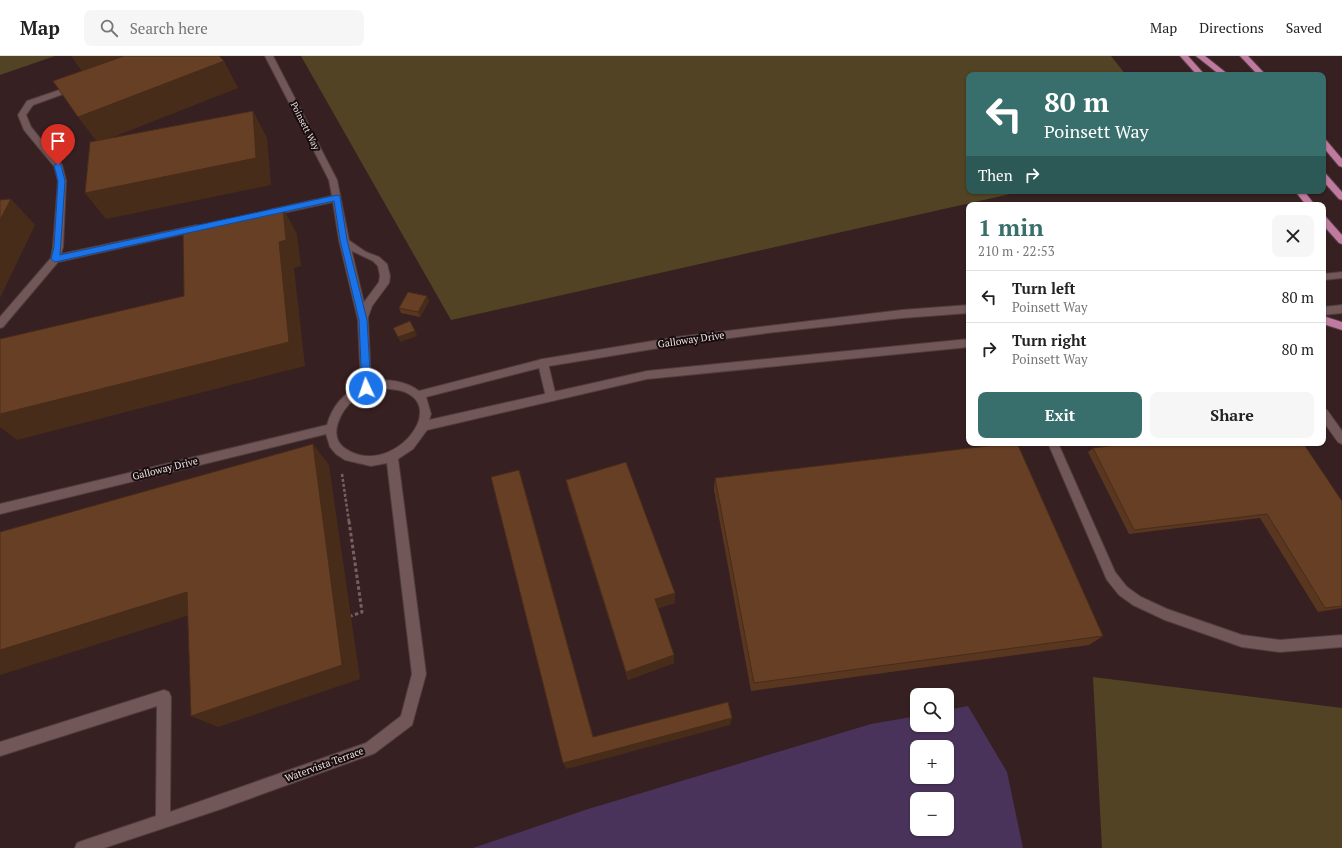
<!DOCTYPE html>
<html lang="en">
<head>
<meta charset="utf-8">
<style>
  :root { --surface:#fff; --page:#f6f6f6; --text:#222; --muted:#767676; --line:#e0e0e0; --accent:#386f6c }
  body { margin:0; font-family:"PT Serif",serif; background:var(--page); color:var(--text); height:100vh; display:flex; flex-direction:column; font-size:15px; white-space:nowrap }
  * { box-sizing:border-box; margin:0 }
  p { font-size:13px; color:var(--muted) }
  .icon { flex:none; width:22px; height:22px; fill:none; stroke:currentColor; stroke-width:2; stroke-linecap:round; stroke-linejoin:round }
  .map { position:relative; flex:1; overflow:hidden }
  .sheet { position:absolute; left:966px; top:146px; width:360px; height:244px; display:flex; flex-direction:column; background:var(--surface); border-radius:8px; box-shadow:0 1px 3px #0004 }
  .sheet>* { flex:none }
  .banner { position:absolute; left:966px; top:16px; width:360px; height:122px; border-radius:8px; box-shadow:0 1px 3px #0004; background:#386f6c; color:#fff; overflow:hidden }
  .buttons { position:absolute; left:910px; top:632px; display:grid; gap:8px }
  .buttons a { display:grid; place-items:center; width:44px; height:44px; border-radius:8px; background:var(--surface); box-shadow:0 1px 3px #0004; font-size:20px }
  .pin { position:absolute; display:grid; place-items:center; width:34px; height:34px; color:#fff; margin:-41px -17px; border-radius:50% 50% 50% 0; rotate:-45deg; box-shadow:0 0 4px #0007 }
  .pin .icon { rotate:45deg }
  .me { position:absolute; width:44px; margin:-22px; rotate:357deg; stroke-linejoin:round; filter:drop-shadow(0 0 3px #0008) }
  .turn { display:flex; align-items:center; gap:14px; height:84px; padding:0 12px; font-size:18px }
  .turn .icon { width:52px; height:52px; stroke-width:2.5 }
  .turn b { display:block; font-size:28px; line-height:34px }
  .then { display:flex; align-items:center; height:38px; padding:0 12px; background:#0003; gap:8px; font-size:15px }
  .round { display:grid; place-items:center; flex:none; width:42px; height:42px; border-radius:8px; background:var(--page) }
  .head { display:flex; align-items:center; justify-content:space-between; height:68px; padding:0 12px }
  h1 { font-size:24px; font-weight:700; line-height:30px; color:var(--accent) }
  .button { display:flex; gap:8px; margin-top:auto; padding:8px 12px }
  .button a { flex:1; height:46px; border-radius:8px; background:var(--accent); color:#fff; font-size:16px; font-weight:700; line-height:46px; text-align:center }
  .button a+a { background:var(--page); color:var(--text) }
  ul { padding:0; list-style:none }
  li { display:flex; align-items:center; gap:12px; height:52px; padding:0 12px; border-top:1px solid var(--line) }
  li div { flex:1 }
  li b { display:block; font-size:15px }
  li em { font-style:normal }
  header { display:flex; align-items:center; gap:24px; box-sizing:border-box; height:56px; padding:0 20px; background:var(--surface); border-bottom:1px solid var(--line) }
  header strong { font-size:19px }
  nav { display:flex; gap:22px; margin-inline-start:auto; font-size:14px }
  .search { width:280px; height:36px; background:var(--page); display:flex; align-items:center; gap:10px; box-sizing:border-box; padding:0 14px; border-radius:8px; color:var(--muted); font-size:15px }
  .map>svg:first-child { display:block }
  .green { fill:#514324 }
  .water { fill:#49335a; fill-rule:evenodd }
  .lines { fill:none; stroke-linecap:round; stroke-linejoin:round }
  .service-casing { stroke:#503d3f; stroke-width:2 }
  .minor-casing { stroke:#503d3f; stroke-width:2 }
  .primary-casing { stroke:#503d3f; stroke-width:2 }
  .path-far1 { stroke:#766162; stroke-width:2.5; stroke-dasharray:3 2; stroke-linecap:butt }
  .path { stroke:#766162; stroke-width:3; stroke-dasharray:3.5 2.5; stroke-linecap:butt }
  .service { fill:#725758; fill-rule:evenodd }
  .minor { fill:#725758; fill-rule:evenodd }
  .primary { fill:#c17a9f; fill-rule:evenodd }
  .wall { fill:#593620 }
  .shaded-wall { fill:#482c1a }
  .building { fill:#673f25; stroke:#482c1a }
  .route { fill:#1a73e8; stroke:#114b97 }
  .labels { text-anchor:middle; stroke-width:4; stroke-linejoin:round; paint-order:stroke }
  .far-street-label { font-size:9px; fill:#f3e3e3; stroke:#170d0e }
  .street-label { font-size:10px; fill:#f3e3e3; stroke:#170d0e }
</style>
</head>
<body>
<header>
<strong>Map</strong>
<div class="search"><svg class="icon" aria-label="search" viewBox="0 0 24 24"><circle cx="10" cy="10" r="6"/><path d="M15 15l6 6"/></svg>Search here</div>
<nav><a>Map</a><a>Directions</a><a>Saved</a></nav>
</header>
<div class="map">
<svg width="1342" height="792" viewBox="0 0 1342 792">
  <rect width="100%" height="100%" fill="#372021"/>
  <g class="green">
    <polygon points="0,0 55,0 0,19"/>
    <polygon points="301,0 1111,0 1126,19 969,19 969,135 1024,135 451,264"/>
    <polygon points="1093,621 1342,652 1342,792 1102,792"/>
  </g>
  <path class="water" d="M968,650L1007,716L1023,792H473L585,754L871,668L917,660V669H947V654ZM917,691H947V721H917ZM917,743H947V773H917Z"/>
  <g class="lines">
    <g class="service-casing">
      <g id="service">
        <polygon points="344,181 366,196 379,201 387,208 390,220 389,227 372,250 366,267 360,267 358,264 362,249 379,226 380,220 378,210 373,205 350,194 339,184"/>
        <polygon points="543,303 547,304 548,307 556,341 555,344 551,345 547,344 546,341 538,307 539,304"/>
        <polygon points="1323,353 1327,354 1342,375 1342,388 1338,386 1323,365"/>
        <polygon points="1048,387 1058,387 1115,516 1127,531 1141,541 1167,553 1242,579 1280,584 1342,579 1342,591 1280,596 1242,591 1165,564 1133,549 1119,539 1107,524"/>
      </g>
    </g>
    <g class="minor-casing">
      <g id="minor">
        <path d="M265,0H273L337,124L349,184L368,264L371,326C386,322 406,325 419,335L543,303L677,281L902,254L969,249V257L902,262L767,277L677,289L543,311L426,341L431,358L429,364L647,315L969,283V291L647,323L427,374L413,393L398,403L426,618L412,669L375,697L370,699L221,753L104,792H75L77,787L82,785L156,760L157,650L0,700V686L164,634L169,636L171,641L170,756L366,687L401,660L412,618L387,407L371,410L345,404L336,398L330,391L326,378L0,458V448L327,369C332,351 343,337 361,330L358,264L339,184L333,146L269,160L265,157L269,154L332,140L329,124ZM381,332C388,333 398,333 405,336C448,354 390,422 346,393C326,381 341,353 356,342C363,337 372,334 381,332Z"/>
        <polygon points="74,29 77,29 77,33 33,49 26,59 31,71 62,109 66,125 63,191 61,198 197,169 201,172 197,175 58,206 3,271 0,272 0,261 51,202 53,191 58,125 54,110 24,74 18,59 27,45"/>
        <polygon points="1342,216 1342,222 1323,224 1323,218"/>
        <polygon points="1342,249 1342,257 1323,259 1323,251"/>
      </g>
    </g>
    <g class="primary-casing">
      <g id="primary">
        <polygon points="1180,0 1188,0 1205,19 1197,19"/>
        <polygon points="1196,0 1205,0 1229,19 1220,19"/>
        <polygon points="1240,0 1248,0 1266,19 1258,19"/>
        <polygon points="1323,83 1326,84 1342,103 1342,111 1339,110 1323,91"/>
        <polygon points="1323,117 1326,118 1342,136 1342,144 1339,143 1323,125"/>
        <polygon points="1295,135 1304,135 1315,149 1306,149"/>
        <polygon points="1323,160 1326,161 1342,179 1342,188 1339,187 1323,169"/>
        <polygon points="1323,260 1342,266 1342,274 1323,268"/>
      </g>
    </g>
    <polyline class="path-far1" points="342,418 349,466"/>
    <polyline class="path" points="349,465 362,556 351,560"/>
    <use href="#service" class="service"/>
    <use href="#minor" class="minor"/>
    <use href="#primary" class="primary"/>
  </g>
  <g class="wall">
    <polygon points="429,245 420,261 401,257 399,252"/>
    <polygon points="1093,392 1342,445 1342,552 1318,556 1260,462 1129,478 1088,396"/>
    <polygon points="715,422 1103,580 1089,589 751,635 714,434"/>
    <polygon points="566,424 675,537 675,547 658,552 674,599 674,607 628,624 569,436"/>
  </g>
  <g class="shaded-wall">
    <polygon points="71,0 135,0 84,18"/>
    <polygon points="224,5 238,32 98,87 78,61"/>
    <polygon points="253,55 267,82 271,129 106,163 85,137"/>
    <polygon points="11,143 35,169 0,242 0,164"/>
    <polygon points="283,152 297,178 301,210 294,212 305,310 17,384 0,371 0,358 279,186"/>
    <polygon points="427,240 429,245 420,261 418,256"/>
    <polygon points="415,275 417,280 400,286 398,281"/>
    <polygon points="313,388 329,409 360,623 218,671 191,660"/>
    <polygon points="519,414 523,426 595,687 593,681"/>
    <polygon points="187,536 212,552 0,619 0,594"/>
    <polygon points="675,537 675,547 655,553 655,543"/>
    <polygon points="674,599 674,607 628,624 626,616"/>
    <polygon points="732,662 730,669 567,713 563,707"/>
  </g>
  <g class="building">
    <polygon points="124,0 219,0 224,5 78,61 53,25"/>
    <polygon points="253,55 256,102 85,137 90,86"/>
    <polygon points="11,143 0,164 0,144"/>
    <polygon points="283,152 286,184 279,186 289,286 0,358 0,283 184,240 183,174"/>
    <polygon points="408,236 427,240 418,256 399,252"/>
    <polygon points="410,265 415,275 398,281 393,272"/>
    <polygon points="1013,387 1017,387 1103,580 754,627 715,422"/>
    <polygon points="1133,387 1303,387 1342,445 1342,550 1325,552 1267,458 1134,474 1093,392"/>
    <polygon points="313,388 342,609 191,660 187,536 0,594 0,476"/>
    <polygon points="626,406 675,537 655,543 674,599 626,616 566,424"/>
    <polygon points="519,414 593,681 728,646 732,662 563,707 491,421"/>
  </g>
  <polygon class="route" points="58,107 61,109 65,125 60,199 337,139 340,140 347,184 367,264 371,332 369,334 366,335 362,332 359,264 340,184 334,145 55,206 51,203 54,191 58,125 54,109"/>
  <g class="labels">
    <g class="far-street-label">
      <text transform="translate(305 70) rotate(63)" y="3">Poinsett Way</text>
    </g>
    <g class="street-label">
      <text transform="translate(691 283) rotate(-8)" y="4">Galloway Drive</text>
      <text transform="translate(165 412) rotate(-14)" y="4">Galloway Drive</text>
      <text transform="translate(324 708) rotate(-20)" y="4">Watervista Terrace</text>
    </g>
  </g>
</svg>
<div class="buttons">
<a><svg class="icon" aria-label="search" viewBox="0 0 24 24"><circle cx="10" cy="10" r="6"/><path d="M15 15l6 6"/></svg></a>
<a>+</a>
<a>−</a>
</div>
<div class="pin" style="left:58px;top:109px;background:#d93025"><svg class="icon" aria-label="arrive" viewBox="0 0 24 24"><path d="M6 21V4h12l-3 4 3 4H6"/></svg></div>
<svg class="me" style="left:366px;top:332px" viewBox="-20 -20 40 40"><circle r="17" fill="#1a73e8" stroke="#fff" stroke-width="3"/><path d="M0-11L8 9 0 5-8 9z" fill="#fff"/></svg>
<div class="banner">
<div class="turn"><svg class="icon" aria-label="left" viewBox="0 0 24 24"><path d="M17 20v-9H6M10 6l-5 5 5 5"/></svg><div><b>80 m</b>Poinsett Way</div></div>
<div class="then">Then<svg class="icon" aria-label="right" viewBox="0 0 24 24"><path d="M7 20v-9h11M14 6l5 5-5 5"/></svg></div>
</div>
<section class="sheet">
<div class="head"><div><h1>1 min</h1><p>210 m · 22:53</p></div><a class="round"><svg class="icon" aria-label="close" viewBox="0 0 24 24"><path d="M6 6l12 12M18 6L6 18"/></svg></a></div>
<ul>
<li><svg class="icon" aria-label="left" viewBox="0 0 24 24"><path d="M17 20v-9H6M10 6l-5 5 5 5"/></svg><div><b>Turn left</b><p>Poinsett Way</p></div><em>80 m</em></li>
<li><svg class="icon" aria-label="right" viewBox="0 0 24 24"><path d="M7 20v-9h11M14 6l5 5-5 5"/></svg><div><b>Turn right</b><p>Poinsett Way</p></div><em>80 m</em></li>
</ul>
<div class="button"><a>Exit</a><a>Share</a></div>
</section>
</div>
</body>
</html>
